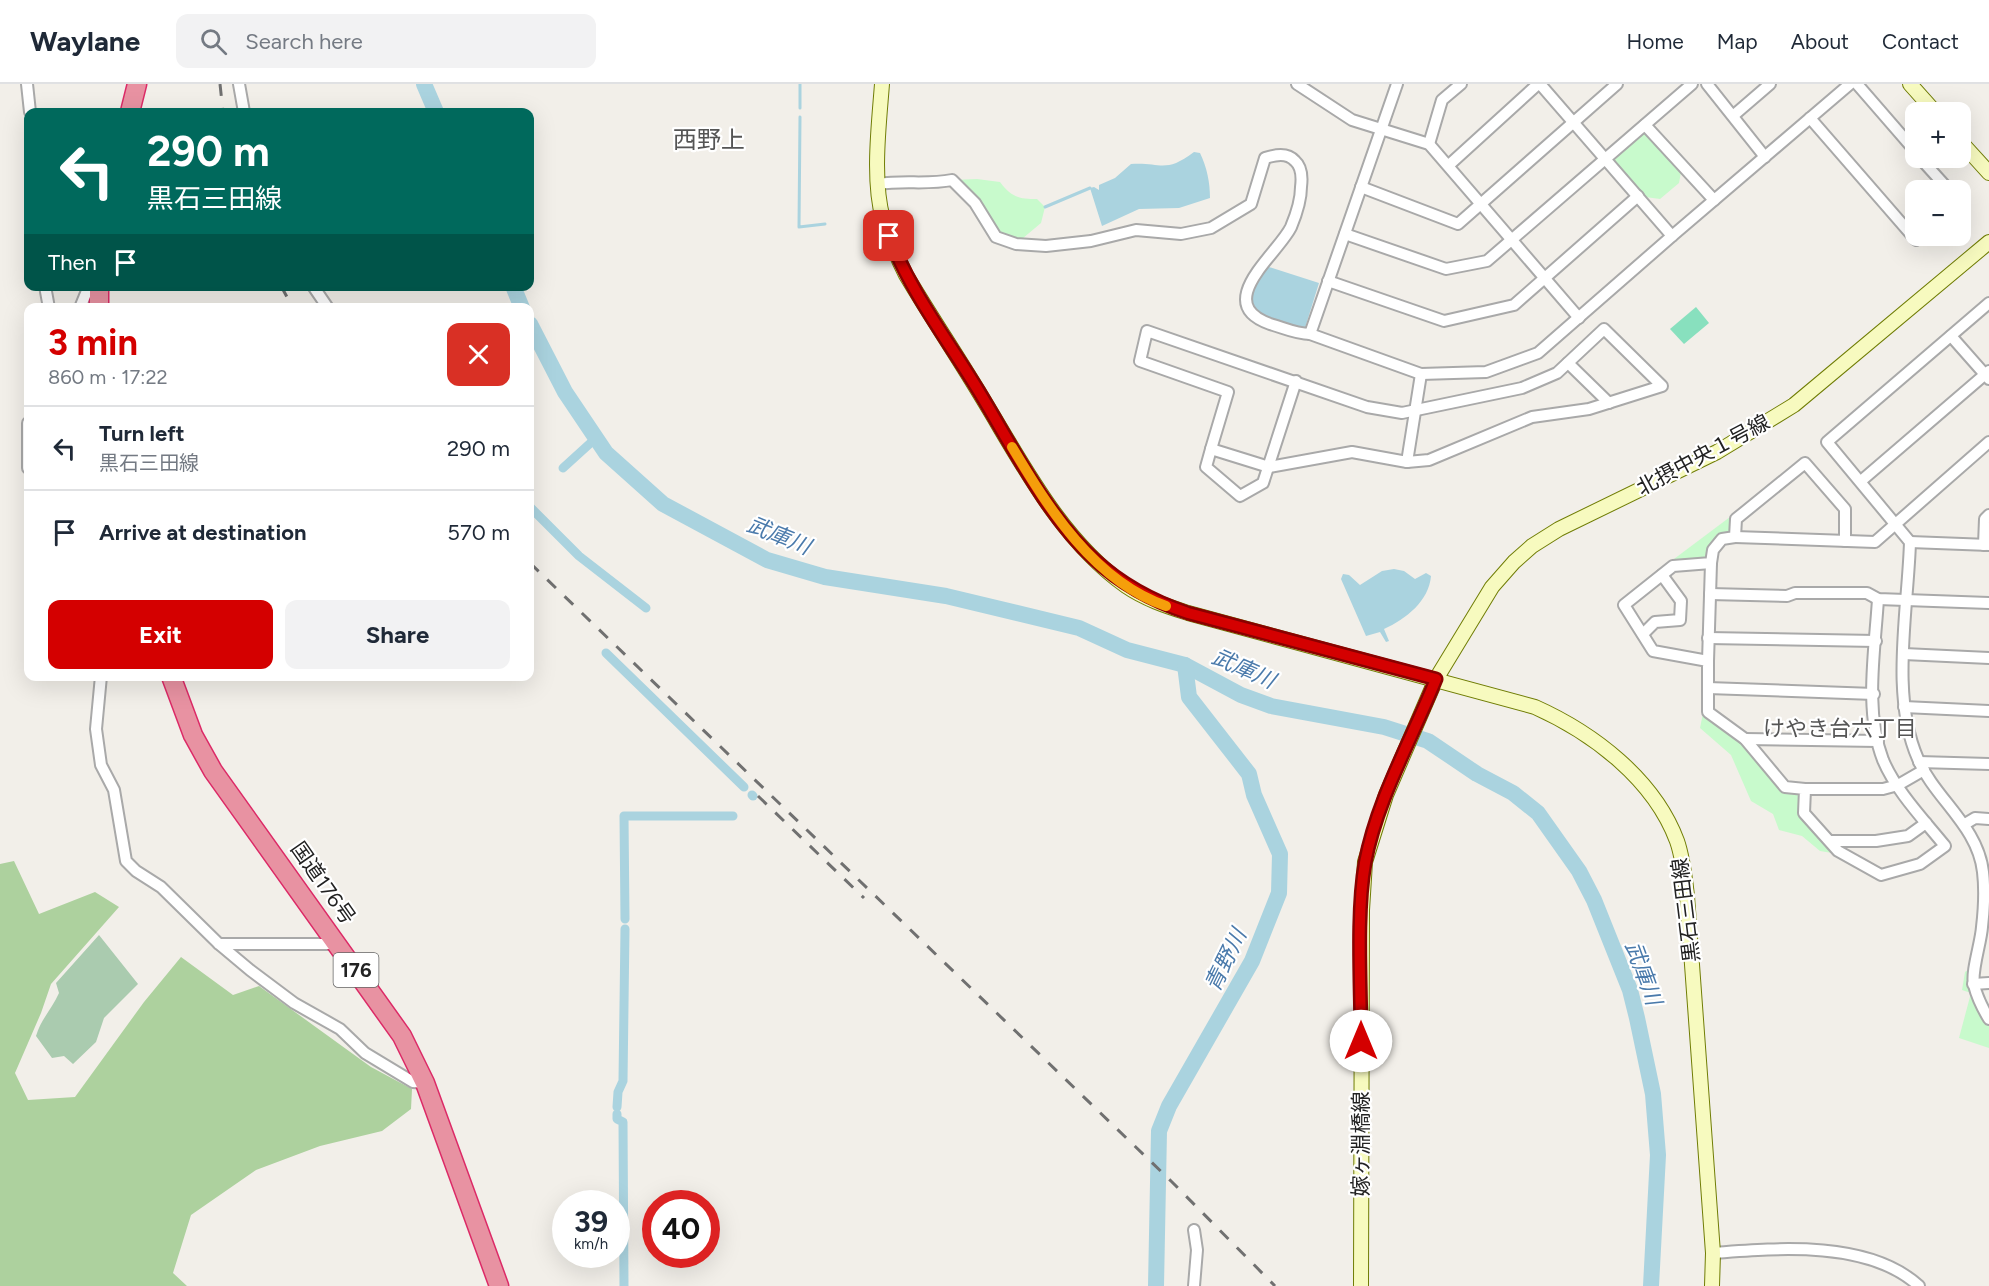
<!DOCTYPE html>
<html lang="en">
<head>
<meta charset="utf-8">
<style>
  :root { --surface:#fff; --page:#f2f2f3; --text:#1f2937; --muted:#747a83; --line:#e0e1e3; --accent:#d40000 }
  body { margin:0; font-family:Figtree,"Noto Sans JP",sans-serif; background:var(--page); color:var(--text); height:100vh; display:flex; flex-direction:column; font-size:22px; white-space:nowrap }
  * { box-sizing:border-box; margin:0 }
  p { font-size:20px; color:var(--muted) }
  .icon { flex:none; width:33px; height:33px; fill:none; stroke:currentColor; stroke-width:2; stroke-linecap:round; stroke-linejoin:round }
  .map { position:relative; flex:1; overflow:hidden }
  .panel { position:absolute; left:24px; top:219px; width:510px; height:378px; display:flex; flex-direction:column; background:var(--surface); border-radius:12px; box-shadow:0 6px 24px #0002 }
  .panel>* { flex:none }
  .banner { position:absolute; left:24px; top:24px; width:510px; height:183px; border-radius:12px; box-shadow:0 6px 24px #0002; background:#00695c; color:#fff; overflow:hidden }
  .tools { position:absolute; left:1905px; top:18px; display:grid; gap:12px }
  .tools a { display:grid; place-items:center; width:66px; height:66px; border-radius:12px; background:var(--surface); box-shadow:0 6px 24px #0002; font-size:30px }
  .speed { position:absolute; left:552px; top:1106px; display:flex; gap:12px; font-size:30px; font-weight:700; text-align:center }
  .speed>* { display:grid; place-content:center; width:78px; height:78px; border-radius:50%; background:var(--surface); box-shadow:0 6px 24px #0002; line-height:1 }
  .speed small { font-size:15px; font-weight:400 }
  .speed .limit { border:9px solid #d22; background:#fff; color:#111 }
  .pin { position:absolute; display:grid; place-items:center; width:51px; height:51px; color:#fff; margin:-26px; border-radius:12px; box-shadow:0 3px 9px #0006 }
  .me { position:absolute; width:66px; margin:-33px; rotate:0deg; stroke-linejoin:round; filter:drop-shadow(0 0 4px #0008) }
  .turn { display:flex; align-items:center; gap:21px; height:126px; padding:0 24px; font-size:27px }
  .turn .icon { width:78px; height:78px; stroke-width:2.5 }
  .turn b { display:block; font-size:42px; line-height:51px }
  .then { display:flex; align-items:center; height:57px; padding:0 24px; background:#0003; gap:12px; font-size:22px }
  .round { display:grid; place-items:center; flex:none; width:63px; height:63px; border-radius:12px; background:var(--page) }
  .headline { display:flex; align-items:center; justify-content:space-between; height:102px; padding:0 24px }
  h1 { font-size:36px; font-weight:700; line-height:45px; color:var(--accent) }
  .cta { display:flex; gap:12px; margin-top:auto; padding:12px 24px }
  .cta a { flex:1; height:69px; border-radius:12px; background:var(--accent); color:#fff; font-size:24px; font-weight:700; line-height:69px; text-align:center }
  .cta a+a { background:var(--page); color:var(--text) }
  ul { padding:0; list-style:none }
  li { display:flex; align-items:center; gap:18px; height:84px; padding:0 24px; border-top:2px solid var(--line) }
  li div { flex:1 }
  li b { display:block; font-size:22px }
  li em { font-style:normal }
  header { display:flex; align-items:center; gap:36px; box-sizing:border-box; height:84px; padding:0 30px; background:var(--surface); border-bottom:2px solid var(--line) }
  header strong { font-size:28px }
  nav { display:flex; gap:33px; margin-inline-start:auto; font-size:21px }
  .search { width:420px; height:54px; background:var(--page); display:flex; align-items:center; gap:15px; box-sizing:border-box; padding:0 21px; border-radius:12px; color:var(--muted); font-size:22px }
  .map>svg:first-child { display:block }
  .forest { fill:#add19e }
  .cemetery { fill:#aacbaf }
  .park { fill:#c8facc }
  .pitch { fill:#88e0be }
  .water { fill:#aad3df }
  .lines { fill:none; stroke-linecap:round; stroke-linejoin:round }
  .stream { stroke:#aad3df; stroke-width:3 }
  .canal { stroke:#aad3df; stroke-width:9 }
  .river { stroke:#aad3df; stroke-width:16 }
  .street-casing { stroke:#a9a9a9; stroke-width:14 }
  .secondary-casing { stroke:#707d05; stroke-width:16 }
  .highway-casing { stroke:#dc2a67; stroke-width:21 }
  .street { stroke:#fff; stroke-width:10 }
  .secondary { stroke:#f7fabf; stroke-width:14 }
  .highway { stroke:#e892a2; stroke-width:18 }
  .rail { stroke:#707070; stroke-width:3; stroke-dasharray:12 12; stroke-linecap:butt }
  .route-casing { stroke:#8a0000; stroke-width:15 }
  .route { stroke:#d40000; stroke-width:10 }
  .slow { stroke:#f59e0b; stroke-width:10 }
  .labels { text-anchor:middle; stroke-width:4.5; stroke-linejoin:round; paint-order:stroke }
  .shield { fill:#fff; stroke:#646464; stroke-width:1.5 }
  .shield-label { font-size:20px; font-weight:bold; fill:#222 }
  .street-label { font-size:21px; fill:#222; stroke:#fff }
  .water-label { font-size:22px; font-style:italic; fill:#4a7aab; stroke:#fff }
  .neighbourhood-label { font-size:22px; fill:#555; stroke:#fff }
  .quarter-label { font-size:24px; fill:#555; stroke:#fff }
</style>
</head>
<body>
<header>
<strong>Waylane</strong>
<div class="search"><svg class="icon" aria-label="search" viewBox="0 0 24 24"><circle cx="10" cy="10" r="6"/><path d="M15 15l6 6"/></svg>Search here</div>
<nav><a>Home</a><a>Map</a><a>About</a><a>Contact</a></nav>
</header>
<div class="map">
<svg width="1989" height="1202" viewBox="0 0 1989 1202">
  <rect width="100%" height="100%" fill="#f2efe9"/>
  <polygon class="forest" points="14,777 39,830 95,808 119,823 51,900 41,929 15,989 28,1016 75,1013 144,918 181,873 233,911 259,902 371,983 412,1005 411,1025 382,1047 320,1062 256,1086 191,1131 173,1189 187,1202 0,1202 0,780"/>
  <path class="cemetery" d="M99,851L138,900L104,934L96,958L73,980L64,972L52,974L36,952C41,935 52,925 59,909L56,899Z"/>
  <g class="park">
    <polygon points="1645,41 1682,83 1679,99 1660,115 1638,112 1605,75"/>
    <path d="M977,95L1000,98C1011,113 1019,115 1037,115L1045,123L1041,139L1016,160L996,153L952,96Z"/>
    <polygon points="1730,433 1733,435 1733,450 1709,477 1673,480 1674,475"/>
    <polygon points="1703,629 1743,661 1785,708 1796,708 1801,713 1801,731 1838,770 1820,767 1802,752 1779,746 1773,730 1751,717 1731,671 1700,644"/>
    <polygon points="1976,880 1973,899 1989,935 1989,964 1959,954 1971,909 1962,906 1965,888"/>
  </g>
  <polygon class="pitch" points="1696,223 1709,239 1684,260 1670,245"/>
  <g class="water">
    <path d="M1194,68L1200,69C1207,84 1210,98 1210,114L1179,124L1139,125L1102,142L1090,104L1094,103L1099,106V101L1115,94L1131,80C1161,78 1165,90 1194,68Z"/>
    <path d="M1266,182L1319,199L1305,244L1299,246C1255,231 1235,230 1266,182Z"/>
    <path d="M1394,485L1404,487L1415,495L1426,489L1431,492C1429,517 1406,535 1384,545L1389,557L1386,558L1380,548L1366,552L1341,495L1343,490L1349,491L1360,501L1382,487Z"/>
  </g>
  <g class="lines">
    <g class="stream">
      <polyline points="800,0 800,24"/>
      <polyline points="800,33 799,143 825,140"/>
      <polyline points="1045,123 1090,104"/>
    </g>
    <g class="canal">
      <polyline points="563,384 596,354"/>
      <polyline points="530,423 579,472 646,524"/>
      <polyline points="606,569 744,703"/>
      <polyline points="752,711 753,712"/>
      <polyline points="625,835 624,732 733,732"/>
      <polyline points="617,1023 618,1008 623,997 625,845"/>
      <polyline points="617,1030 617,1035 623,1038 624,1202"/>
    </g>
    <g class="river">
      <polyline points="424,0 436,28"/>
      <polyline points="513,202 522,224"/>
      <polyline points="530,240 565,308 606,369 663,420 767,476 825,493 946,512 1079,544 1127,566 1185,581 1241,611 1271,622 1384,643 1428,657 1477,690 1513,709 1538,729 1579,787 1594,816 1630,906 1637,934 1653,1010 1658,1071 1651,1202"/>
      <polyline points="1156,1202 1159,1047 1169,1022 1252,877 1279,809 1280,770 1254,711 1249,690 1189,613 1185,581"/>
    </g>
    <g class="street-casing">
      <g id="street">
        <polyline points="27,0 30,28"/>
        <polyline points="239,0 244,28"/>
        <polyline points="1297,0 1352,36 1429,60 1579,234"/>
        <polyline points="1397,0 1310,250 1421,290 1486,288 1538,269 1672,152 1540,0"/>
        <polyline points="1707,0 1765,73"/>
        <polyline points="1857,0 1916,68"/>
        <polyline points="1734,31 1770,0"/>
        <polyline points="1810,34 1916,156 1922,152"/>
        <polyline points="1645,41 1714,116"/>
        <polyline points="1429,60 1442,16 1461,0"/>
        <polyline points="1920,74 1949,106"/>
        <polyline points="1449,81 1538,0"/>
        <path d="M878,100C906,96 926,101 952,96L975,119L996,153L1016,160L1046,162L1091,157L1136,146L1181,150L1211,144L1251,120L1265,74C1275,71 1287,68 1295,77C1302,83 1302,95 1301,103C1301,115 1296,131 1291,143C1278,170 1211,219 1270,240C1284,244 1296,250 1310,250"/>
        <polyline points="1361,103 1458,140 1617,0"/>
        <polyline points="1345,150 1446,185 1487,177 1692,0"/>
        <polyline points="1672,152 1850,0"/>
        <polyline points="1328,197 1444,237 1514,221 1638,112"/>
        <polyline points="45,202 49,224"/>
        <polyline points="313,202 328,224"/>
        <path d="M1989,219L1827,358L1910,458C1908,526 1890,612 1918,675C1935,715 1978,742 1983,788C1985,805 1984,826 1982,843C1981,859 1971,887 1974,901C1977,913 1983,925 1989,935"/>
        <polyline points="80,224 89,202"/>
        <polygon points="1604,245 1662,302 1589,325 1532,333 1429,376 1407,378 1352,368 1269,383 1211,365 1228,308 1140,277 1147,247 1367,323 1402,329 1522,304 1557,289"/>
        <polyline points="1951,252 1989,295"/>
        <polyline points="1568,279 1609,319"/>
        <polyline points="28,339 28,384"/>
        <polyline points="1211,365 1206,383 1240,412 1263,399 1296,297"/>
        <polyline points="1407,378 1421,290"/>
        <polyline points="1861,397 1989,287"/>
        <polyline points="1735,453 1875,458 1989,358"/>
        <path d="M1845,457V425L1805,379L1736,435L1735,453L1722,455L1713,466L1711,479L1673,482L1624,521L1653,567L1708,577V628L1745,655L1785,703L1805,705L1804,729L1838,767L1881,791L1920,780L1945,762C1924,736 1896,707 1883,676C1864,627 1875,566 1878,515"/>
        <polyline points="1910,458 1989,461"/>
        <polyline points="1984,461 1985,435 1989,431"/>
        <polyline points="1710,510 1787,512 1795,509 1867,509 1878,515 1989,519"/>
        <polyline points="1643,550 1655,538 1680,536 1681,517 1662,491"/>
        <polyline points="1708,554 1876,557"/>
        <polyline points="1904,570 1989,574"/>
        <polyline points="1708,577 1711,479"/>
        <polyline points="101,592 96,645 101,681 114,706 126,777 136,787 161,803 219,860 250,886 294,919 340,945 365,969 413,998 425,999"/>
        <polyline points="1708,604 1874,610"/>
        <polyline points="1904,623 1989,627"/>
        <polyline points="1745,655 1878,657"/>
        <polyline points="1919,678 1989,680"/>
        <polyline points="1805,705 1883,705 1898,701 1924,686"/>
        <polyline points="1965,740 1975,734 1989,735"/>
        <polyline points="1830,757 1876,757 1908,752 1926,739"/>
        <polyline points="219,860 337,860"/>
        <polyline points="1973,900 1989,899"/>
        <polyline points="1194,1146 1197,1166 1194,1202"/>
        <path d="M1713,1169C1777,1164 1869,1156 1919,1202"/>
      </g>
    </g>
    <g class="secondary-casing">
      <g id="secondary">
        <path d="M882,0C879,40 872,96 883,135C889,154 897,173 906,191C931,233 958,273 983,315C1023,381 1061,456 1126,502C1145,515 1166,522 1188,529L1535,623C1593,649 1654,695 1677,757C1683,774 1685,794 1687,812L1713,1169L1712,1202"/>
        <polyline points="1910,0 1935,28"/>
        <polyline points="1960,57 1989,89"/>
        <polyline points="1361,1202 1362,826 1365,778 1386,711 1436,595 1492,503 1514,478 1532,462 1559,445 1717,368 1794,321 1989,158"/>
      </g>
    </g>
    <g class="highway-casing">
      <g id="highway">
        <polyline points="130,28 137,0"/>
        <polyline points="99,202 99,224"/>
        <polyline points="171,592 193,651 213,687 402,952 425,999 499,1202"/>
      </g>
    </g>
    <use href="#street" class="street"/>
    <use href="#secondary" class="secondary"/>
    <use href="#highway" class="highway"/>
    <g class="rail">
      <polyline points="220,0 223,28"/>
      <polyline points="281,202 293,224"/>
      <polyline points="530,479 1172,1098 1275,1202"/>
      <polyline points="758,712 864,814"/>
    </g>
  </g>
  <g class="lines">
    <g class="route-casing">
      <path id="route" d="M889,152C910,207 947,255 978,306C1011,360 1047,432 1094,475C1122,501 1152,517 1188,529L1436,595C1412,655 1377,715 1365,779C1356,830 1361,903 1361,957"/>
    </g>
    <use href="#route" class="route"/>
    <path class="slow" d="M1012,363C1049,425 1094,497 1166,522"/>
  </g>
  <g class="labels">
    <rect class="shield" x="333.5" y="869" width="45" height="34" rx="4.5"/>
    <g class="shield-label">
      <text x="356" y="893">176</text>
    </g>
    <g class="street-label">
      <text transform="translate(1703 371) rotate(-28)" y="7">北摂中央１号線</text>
      <text transform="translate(323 799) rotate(55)" y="7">国道176号</text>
      <text transform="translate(1686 826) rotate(-97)" y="7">黒石三田線</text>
      <text transform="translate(1361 1060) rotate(-90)" y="7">嫁ヶ淵橋線</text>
    </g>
    <g class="water-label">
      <text transform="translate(779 451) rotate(22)" y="8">武庫川</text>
      <text transform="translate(1244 584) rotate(24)" y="8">武庫川</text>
      <text transform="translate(1225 876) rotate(-64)" y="8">青野川</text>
      <text transform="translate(1644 889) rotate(70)" y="8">武庫川</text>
    </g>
    <g class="neighbourhood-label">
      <text x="1840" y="652">けやき台六丁目</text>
    </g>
    <g class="quarter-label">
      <text x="709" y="64">西野上</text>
    </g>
  </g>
</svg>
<div class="tools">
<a>+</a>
<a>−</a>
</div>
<div class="speed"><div>39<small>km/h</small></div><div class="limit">40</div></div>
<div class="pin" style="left:889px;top:152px;background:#d93025"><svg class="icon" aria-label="arrive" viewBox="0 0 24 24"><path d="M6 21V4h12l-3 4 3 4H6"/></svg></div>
<svg class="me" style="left:1361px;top:957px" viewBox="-20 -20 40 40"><circle r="19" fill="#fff"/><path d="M0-13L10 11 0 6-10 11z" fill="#d40000"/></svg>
<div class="banner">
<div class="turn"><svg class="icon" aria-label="left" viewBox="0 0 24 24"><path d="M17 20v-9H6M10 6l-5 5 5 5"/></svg><div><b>290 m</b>黒石三田線</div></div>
<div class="then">Then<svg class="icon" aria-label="arrive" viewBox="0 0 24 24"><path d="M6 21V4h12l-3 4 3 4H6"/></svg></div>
</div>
<section class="panel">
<div class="headline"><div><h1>3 min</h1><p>860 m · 17:22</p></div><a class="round" style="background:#d93025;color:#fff"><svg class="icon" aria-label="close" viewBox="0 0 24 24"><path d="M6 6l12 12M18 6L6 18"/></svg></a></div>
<ul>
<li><svg class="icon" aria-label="left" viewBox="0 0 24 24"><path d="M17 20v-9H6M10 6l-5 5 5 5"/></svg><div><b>Turn left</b><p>黒石三田線</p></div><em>290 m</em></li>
<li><svg class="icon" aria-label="arrive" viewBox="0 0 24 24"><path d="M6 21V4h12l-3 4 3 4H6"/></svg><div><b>Arrive at destination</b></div><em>570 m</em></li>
</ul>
<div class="cta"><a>Exit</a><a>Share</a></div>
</section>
</div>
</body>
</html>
